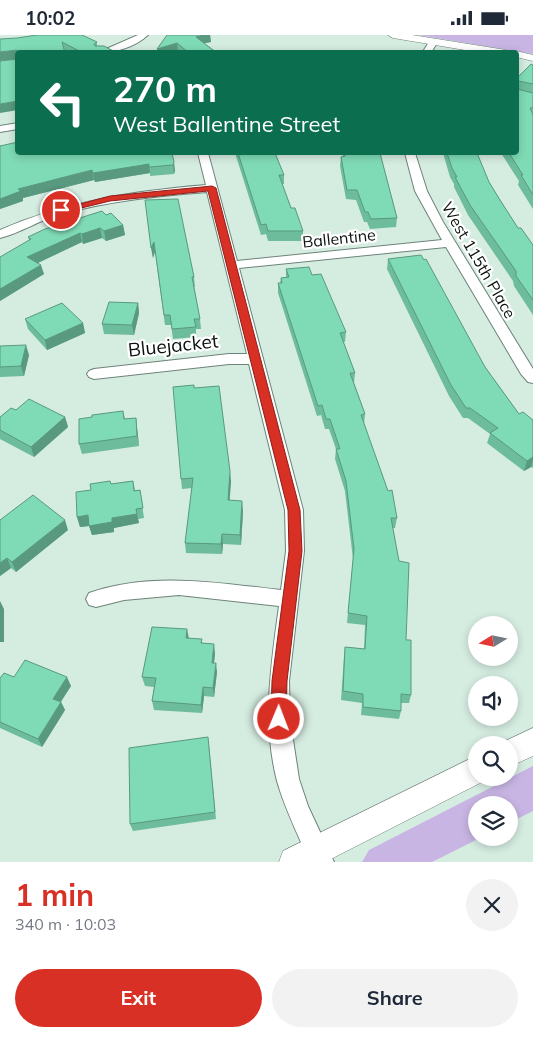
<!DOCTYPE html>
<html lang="en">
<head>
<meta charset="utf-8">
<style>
  :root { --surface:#fff; --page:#f2f2f3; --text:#1f2937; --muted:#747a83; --accent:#d93025 }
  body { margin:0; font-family:Mulish,sans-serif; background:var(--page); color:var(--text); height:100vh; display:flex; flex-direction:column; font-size:19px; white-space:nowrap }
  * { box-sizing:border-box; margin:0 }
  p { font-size:16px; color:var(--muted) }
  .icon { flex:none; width:28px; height:28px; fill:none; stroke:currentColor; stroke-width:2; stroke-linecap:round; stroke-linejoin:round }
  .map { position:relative; height:827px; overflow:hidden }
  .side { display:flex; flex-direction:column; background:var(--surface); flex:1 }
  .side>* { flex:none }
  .guide { position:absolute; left:15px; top:15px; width:504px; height:105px; border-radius:5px; box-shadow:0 2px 8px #0003; background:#0b6e4f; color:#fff; overflow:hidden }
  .needle { width:32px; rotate:260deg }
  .buttons { position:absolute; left:468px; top:581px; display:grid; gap:10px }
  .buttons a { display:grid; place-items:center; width:50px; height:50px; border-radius:50%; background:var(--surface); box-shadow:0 2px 8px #0003; font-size:25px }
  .pin { position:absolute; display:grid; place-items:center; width:42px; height:42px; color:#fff; margin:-21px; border:2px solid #fff; border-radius:50%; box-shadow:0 1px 5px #0007 }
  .me { position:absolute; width:55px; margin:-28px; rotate:1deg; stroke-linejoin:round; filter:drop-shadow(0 0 4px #0008) }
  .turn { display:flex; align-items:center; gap:18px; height:105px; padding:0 15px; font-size:22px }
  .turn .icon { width:65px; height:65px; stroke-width:2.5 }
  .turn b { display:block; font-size:35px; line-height:42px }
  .round { display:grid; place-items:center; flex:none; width:52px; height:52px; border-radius:26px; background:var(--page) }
  .head { display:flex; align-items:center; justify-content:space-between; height:85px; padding:0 15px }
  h1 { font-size:30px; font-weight:700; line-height:38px; color:var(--accent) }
  .primary-button { display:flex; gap:10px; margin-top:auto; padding:10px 15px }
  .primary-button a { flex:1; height:58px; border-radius:30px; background:var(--accent); color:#fff; font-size:20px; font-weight:700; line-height:58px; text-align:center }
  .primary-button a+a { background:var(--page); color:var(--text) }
  .status { display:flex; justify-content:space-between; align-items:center; height:35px; padding:0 25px; background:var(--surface); direction:ltr }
  .status svg { height:14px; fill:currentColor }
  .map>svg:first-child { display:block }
  .green { fill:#c8b5e4 }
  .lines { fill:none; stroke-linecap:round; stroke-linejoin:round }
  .minor-casing { stroke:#6e8379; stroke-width:2 }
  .tertiary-casing { stroke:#6e8379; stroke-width:1 }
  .minor { fill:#fff; fill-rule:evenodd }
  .tertiary { fill:#fff; fill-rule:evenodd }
  .wall { fill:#6dbc9c }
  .shaded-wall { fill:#59997f }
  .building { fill:#7fdbb5; stroke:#59997f }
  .route { fill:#d93025; stroke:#8d1f18 }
  .labels { text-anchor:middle; stroke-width:4.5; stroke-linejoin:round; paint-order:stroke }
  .far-street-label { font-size:16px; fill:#09110d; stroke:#fff }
  .street-label { font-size:19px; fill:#09110d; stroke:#fff }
</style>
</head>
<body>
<div class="status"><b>10:02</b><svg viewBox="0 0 49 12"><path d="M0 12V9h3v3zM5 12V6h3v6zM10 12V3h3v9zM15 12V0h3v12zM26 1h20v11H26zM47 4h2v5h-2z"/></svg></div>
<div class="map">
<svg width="533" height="827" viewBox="0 0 533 827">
  <rect width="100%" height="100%" fill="#d5ece1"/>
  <g class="green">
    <polygon points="418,0 533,0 533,19"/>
    <polygon points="533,731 533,776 509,788 509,770 476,770 476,802 480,803 432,827 362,827 369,815"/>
  </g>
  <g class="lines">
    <g class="minor-casing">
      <g id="minor">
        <path d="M138,0H148C135,12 115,18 97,18Z"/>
        <polygon points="431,4 438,6 431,18 422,18"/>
        <polygon points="18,88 18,94 0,97 0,91"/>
        <path d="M198,118H208L237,226L442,205L415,156L405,118H415L427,156L443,187L533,334V348L528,347L521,339L446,212L239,233L303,475L304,516L289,646L290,685L299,744L308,771L334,827H310C298,800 285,774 277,746C262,688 271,629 279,571L179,560L124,565L96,572L89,570L86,564L89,558C151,536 217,548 281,555L286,516L285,475L249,329H229L94,344L89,342L87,339L89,336L94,334L229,319H247L207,157C157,161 107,166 58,180C38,186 20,198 0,203V195C66,166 135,156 206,150Z"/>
      </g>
    </g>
    <g class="tertiary-casing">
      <g id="tertiary">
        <polygon points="388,0 412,0 506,15 511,18 483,18 393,3"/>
        <polygon points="516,16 533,20 533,26 516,22 516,18 512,18"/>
        <polygon points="533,693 533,721 509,732 509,710 499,709"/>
        <polygon points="476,721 476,742 487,742 486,745 325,827 279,827 283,816"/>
      </g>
    </g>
    <use href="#minor" class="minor"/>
    <use href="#tertiary" class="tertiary"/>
  </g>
  <g class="wall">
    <polygon points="167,0 210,0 211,7 204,8 217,18 179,18"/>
    <polygon points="0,4 97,7 97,11 117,18 69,18 64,15"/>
    <polygon points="533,30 533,174 518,150 519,146 501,118 516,118 516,47"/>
    <polygon points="0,111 172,118 175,136 174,139 150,141 150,138 95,147 94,145 23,163 23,166 0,174"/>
    <polygon points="235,118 275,118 284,140 284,149 282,149 291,173 303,196 303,206 268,206 266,199 261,200"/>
    <polygon points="342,118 380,118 397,183 396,192 370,194 367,187 364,187 356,165 346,164 340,131 341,122 343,121"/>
    <polygon points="443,118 477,118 489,147 500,165 518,193 533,210 533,280 514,251 513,246 468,180 454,152 454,149 450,142"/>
    <polygon points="145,165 194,242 195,252 194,252 200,284 201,294 196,294 196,302 173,304 171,290 165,290 155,217 153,223"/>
    <polygon points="106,180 123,190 125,200 106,206 102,203 83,209 82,207 38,228 44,239 0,266 29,205 28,202"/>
    <polygon points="388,224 485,332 519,379 533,385 533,433 531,432 524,436 487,408 490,399 468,383 463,383 449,361 387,234"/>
    <polygon points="286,234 312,240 346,297 345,307 343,307 355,338 354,348 365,379 364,389 397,483 395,493 393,493 406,605 411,660 409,668 401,668 401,676 399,684 361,680 362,668 341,665 344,621 345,612 364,614 365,590 347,588 353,524 345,456 335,424 336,414 329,394 325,394 321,380 317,381 278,258 278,248 280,248 281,243 286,242"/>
    <polygon points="138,268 139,278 134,300 104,299 102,289"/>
    <polygon points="25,284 83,288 85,298 47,315 28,294"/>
    <polygon points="0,311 29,320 24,341 0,342"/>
    <polygon points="194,353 231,446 229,465 243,476 241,510 223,509 222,519 186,518 185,508 192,453 182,454 181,444"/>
    <polygon points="16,375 65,382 68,392 34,422 0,404 0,382"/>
    <polygon points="123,376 125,384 136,383 139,411 82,419 79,409 92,382"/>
    <polygon points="133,446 135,455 140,455 144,483 138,484 139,488 114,493 114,497 92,500 89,491 80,492 77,482 91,455 111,449"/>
    <polygon points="0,485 68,495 16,537 11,533 0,541"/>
    <polygon points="189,603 203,608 215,618 214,628 217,637 214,662 204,661 202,678 154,675 152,666 154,652 145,651 142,642"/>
    <polygon points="14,642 71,651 61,667 65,675 42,712 0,693 0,643"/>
    <polygon points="209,710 216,784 133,796 130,789"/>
  </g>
  <g class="shaded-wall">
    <polygon points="204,0 210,0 211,7 196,10 196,2"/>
    <polygon points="177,8 178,17 175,18 158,18 157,14"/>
    <polygon points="17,15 18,24 0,26 0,17"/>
    <polygon points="18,66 18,75 0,78 0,69"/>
    <polygon points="174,127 175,136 174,139 173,130"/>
    <polygon points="149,129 150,138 95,147 93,138"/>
    <polygon points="92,135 94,145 23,163 23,166 0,174 0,164 18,154"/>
    <polygon points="123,190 125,200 106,206 104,196"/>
    <polygon points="100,193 102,203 83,209 82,199"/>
    <polygon points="80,198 82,207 29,232 27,222"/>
    <polygon points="154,207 155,217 153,223 151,213"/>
    <polygon points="41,230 44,239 0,266 0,254"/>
    <polygon points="138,268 139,278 134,300 132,290"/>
    <polygon points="83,288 85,298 47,315 45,305"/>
    <polygon points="26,310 29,320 24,341 21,331"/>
    <polygon points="65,382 68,392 34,422 31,412"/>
    <polygon points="136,383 137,393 139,411 137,401"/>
    <polygon points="533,422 533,425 531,432 524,436 527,426"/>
    <polygon points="230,436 231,446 229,475 228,465"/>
    <polygon points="242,466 243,476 241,510 240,500"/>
    <polygon points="137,479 139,488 114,493 114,497 92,500 89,491 80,492 77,482 88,480 112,483"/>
    <polygon points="65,485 68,495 16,537 12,527"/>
    <polygon points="222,499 223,509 222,519 221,509"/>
    <polygon points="7,523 11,533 0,541 0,528"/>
    <polygon points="0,566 4,574 4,607 0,607"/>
    <polygon points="187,594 189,604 186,603"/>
    <polygon points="214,609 215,618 213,637 212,628"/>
    <polygon points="216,628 217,637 214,662 213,653"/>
    <polygon points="67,642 71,651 57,672 53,664"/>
    <polygon points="203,652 204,661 202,678 201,670"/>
    <polygon points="61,667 65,675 42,712 38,704"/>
  </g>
  <g class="building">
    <polygon points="37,0 82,0 97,7 94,9 95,11 104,11 117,18 83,18 62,7 65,18 18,18 18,21 17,15 0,17 0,4 17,3"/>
    <polygon points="167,0 204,0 196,2 217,18 189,18 177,8 157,14"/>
    <polygon points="18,24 18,66 0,69 0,26"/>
    <polygon points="531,29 533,30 533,49 518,46 516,47 516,44"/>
    <polygon points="516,50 517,54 533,58 533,73 530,73 533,80 533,160 521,140 523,140 509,118 516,118"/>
    <polygon points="18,107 18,118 172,118 174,127 173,130 149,132 149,129 93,138 92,135 18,154 21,156 0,164 0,111"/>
    <polygon points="238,118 275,118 284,140 279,140 291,173 295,173 303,196 268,196 266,189 261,190"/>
    <polygon points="345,118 380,118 397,183 371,184 368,177 365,177 357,155 347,155 341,122 345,121"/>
    <polygon points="447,118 477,118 489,147 500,165 518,193 521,193 533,210 533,265 516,241 516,236 470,170 455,142 457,142 452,133"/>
    <polygon points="178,164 194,242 192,242 200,284 194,284 196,292 172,294 170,280 164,280 154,207 151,213 145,165"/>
    <polygon points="102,176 106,180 111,178 123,190 104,196 100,193 82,199 80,198 27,222 41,230 0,254 0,222 31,204 28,202 45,194"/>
    <polygon points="421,220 424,225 426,224 485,332 519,379 523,377 533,385 533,422 527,426 490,398 498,393 470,373 466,373 451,350 388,224"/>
    <polygon points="309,232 312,240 321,239 346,297 340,298 355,338 350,338 365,379 361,380 388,456 392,455 397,483 391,483 399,526 409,528 406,605 411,605 411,660 401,659 401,676 363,672 363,659 343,656 345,612 365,614 367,581 348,578 354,514 346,446 336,414 340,414 330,384 326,384 322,370 318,371 278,248 282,248 281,243 289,242 286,234"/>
    <polygon points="109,267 138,268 132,290 102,289"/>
    <polygon points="62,268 83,288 45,305 25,284"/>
    <polygon points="26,310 21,331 0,332 0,311"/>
    <polygon points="194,350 194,353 219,351 230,436 228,465 242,466 240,500 222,499 221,509 185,508 193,443 181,444 173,352"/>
    <polygon points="29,364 65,382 31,412 0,395 0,382 11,373 16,375"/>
    <polygon points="123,376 124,384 136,383 137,401 79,409 79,384 92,382 92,380"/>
    <polygon points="110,446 111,449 133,446 134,456 140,455 143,473 136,474 137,479 112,483 112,487 89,491 88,480 77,482 76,457 91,455 90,449"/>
    <polygon points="33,460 65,485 12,527 7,523 0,528 0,485"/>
    <polygon points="152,592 187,594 186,603 202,604 201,608 214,609 212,628 216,628 213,653 203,652 201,670 152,666 156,643 142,642"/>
    <polygon points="25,625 67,642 53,664 61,667 38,704 0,687 0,643 4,638 14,642"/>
    <polygon points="208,702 215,777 130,789 129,713"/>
  </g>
  <polygon class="route" points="212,151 216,153 300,475 302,516 287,646 286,684 284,690 279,692 274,690 271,684 272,646 289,516 288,475 208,156 110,166 61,178 57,175 110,161"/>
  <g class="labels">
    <g class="far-street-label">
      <text transform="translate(339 203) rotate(-6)" y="6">Ballentine</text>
      <text transform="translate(479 225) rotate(60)" y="6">West 115th Place</text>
    </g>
    <g class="street-label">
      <text transform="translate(173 310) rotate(-6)" y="7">Bluejacket</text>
    </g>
  </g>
</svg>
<div class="buttons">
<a><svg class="needle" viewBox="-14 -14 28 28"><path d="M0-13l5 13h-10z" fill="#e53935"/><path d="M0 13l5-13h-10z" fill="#747a83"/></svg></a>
<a><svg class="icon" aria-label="sound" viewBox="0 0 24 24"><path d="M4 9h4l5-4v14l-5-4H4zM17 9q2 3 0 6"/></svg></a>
<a><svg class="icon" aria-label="search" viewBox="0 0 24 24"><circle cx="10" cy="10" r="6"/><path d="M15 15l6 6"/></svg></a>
<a><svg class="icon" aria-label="layers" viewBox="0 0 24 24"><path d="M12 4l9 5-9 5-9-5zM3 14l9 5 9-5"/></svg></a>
</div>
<div class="pin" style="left:61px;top:175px;background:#d93025"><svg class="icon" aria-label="arrive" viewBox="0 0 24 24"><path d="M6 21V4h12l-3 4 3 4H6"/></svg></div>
<svg class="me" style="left:279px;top:684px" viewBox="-20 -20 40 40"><circle r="17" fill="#d93025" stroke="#fff" stroke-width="3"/><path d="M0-11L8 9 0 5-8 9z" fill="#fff"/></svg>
<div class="guide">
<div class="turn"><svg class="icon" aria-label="left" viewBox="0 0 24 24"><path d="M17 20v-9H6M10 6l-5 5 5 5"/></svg><div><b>270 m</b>West Ballentine Street</div></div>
</div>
</div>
<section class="side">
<div class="head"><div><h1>1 min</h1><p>340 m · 10:03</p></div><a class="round"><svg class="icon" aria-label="close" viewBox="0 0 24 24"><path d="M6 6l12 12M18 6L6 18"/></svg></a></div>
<div class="primary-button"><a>Exit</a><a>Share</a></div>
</section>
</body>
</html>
